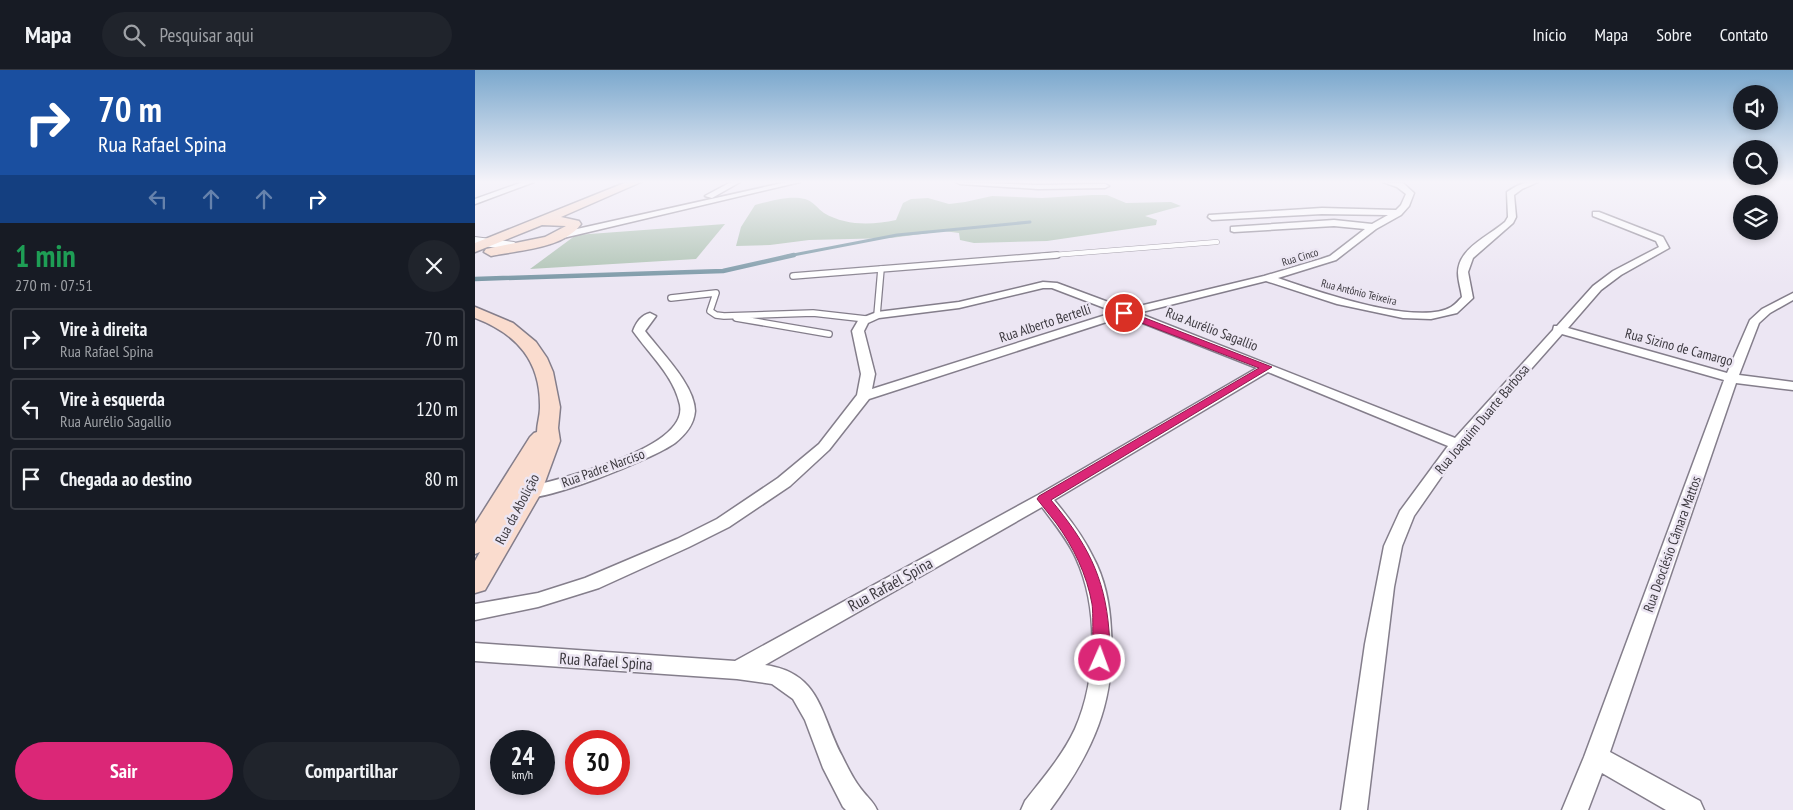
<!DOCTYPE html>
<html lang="pt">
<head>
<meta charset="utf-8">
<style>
  :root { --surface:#171b24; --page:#20242c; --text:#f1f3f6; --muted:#9ea1a6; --line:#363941; --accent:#db2777 }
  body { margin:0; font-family:"PT Sans Narrow",sans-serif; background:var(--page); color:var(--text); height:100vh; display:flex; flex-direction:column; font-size:19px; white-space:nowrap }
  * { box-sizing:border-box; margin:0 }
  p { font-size:16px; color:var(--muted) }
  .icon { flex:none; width:28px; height:28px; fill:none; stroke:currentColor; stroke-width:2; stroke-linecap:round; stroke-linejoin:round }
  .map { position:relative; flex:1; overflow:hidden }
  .drawer { display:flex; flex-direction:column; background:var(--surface); width:475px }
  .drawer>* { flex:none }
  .guide { background:#1a4fa0; color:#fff; overflow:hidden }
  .controls { position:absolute; left:1258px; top:15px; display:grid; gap:10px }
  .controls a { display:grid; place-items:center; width:45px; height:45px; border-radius:50%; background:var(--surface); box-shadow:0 2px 8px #0003; font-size:25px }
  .speed { position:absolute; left:15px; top:660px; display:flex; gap:10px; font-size:25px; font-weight:700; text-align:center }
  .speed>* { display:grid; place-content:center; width:65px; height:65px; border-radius:50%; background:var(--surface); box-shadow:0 2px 8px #0003; line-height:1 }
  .speed small { font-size:12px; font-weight:400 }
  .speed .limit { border:8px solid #d22; background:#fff; color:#111 }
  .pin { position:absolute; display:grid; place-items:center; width:42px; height:42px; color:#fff; margin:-21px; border:2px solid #fff; border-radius:50%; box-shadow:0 1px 5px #0007 }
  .me { position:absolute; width:55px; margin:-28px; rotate:2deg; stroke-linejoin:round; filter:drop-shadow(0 0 4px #0008) }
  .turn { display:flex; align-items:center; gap:18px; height:105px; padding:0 15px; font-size:22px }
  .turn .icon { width:65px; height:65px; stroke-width:2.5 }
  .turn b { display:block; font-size:35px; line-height:42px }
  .lanes { display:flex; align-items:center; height:48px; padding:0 15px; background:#0003; justify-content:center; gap:25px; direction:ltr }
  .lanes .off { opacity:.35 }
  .round { display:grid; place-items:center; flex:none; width:52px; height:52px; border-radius:26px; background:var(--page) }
  .headline { display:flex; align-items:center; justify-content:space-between; height:85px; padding:0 15px }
  h1 { font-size:30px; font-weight:700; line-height:38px; color:#1e9e55 }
  .button { display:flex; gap:10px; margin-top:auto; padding:10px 15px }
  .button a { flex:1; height:58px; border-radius:30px; background:var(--accent); color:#fff; font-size:20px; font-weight:700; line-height:58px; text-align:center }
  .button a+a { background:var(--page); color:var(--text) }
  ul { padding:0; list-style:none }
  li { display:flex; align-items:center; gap:15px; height:62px; margin:0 10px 8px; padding:0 5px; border:2px solid var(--line); border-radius:5px }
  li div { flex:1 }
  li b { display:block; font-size:19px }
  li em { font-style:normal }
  header { display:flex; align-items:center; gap:30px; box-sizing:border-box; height:70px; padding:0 25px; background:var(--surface); border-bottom:1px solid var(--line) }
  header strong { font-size:24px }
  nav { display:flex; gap:28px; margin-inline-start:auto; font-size:18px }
  .search { width:350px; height:45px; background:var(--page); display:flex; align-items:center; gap:12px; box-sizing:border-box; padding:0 18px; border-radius:28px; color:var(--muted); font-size:19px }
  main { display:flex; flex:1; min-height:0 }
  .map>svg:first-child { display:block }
  .green { fill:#acc1b1 }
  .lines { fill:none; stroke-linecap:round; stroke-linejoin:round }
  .stream-far1 { stroke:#7896a4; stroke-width:3 }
  .stream { stroke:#7896a4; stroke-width:4.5 }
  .service-far1-casing { stroke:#847e8b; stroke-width:5.5 }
  .service-casing { stroke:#847e8b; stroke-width:8 }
  .minor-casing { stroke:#847e8b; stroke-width:3 }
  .tertiary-casing { stroke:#847e8b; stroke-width:2 }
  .secondary-casing { stroke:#847e8b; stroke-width:3 }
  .service-far1 { stroke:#fff; stroke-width:4.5 }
  .service { stroke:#fff; stroke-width:5.5 }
  .minor { fill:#fff; fill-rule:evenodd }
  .tertiary { fill:#fff; fill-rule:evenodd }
  .secondary { fill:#fadcce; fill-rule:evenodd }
  .route { fill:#db2777; stroke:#8e194d }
  .labels { text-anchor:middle; stroke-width:5; stroke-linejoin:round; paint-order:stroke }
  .far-street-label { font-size:11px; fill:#3b383e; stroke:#ece6f3 }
  .street-label { font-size:14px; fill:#3b383e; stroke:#ece6f3 }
  .near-street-label { font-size:16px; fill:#3b383e; stroke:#ece6f3 }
</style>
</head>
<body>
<header>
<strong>Mapa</strong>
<div class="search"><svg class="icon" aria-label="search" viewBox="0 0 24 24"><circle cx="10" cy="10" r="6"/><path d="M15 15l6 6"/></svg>Pesquisar aqui</div>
<nav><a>Início</a><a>Mapa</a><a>Sobre</a><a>Contato</a></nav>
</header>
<main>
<section class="drawer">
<div class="guide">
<div class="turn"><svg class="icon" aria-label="right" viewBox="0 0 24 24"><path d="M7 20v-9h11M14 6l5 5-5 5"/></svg><div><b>70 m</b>Rua Rafael Spina</div></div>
<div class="lanes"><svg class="icon off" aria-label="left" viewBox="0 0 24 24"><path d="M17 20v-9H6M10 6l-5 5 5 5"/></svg><svg class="icon off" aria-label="ahead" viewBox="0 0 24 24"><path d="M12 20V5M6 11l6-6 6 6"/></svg><svg class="icon off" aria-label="ahead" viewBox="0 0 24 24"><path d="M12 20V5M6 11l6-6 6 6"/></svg><svg class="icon" aria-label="right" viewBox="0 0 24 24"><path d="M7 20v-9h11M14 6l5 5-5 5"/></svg></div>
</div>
<div class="headline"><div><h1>1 min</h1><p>270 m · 07:51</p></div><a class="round"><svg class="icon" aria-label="close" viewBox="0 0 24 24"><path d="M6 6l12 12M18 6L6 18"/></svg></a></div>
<ul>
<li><svg class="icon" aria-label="right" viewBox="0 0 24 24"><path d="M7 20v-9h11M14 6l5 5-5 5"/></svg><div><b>Vire à direita</b><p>Rua Rafael Spina</p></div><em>70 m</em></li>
<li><svg class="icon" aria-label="left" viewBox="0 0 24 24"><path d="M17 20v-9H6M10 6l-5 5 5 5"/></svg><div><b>Vire à esquerda</b><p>Rua Aurélio Sagallio</p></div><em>120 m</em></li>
<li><svg class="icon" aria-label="arrive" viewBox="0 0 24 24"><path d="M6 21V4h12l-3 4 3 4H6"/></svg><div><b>Chegada ao destino</b></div><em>80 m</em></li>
</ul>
<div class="button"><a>Sair</a><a>Compartilhar</a></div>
</section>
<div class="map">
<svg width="1318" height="740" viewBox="0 0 1318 740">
  <rect width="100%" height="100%" fill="#ece6f3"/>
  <g class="green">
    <path d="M617,125H632L651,133L696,132L706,136L670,146L682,150L681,155L572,171L499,173L485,170L484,163L469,161L416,168L334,170L295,175L261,176L266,157L280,135C295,131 315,125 330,129C338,131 343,139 349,143C371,156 397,155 421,150L428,133L436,129L453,128L474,134L490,132L517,126L567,128Z"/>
    <polygon points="250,154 221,189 55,199 101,165"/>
  </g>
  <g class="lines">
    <polyline class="stream-far1" points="313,186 422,165 555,152"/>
    <polyline class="stream" points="0,209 248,201 319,185"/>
    <g class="service-far1-casing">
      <polyline id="service-far1" points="566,186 742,172"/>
    </g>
    <g class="service-casing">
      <g id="service">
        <polyline points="318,206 582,185"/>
        <polyline points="196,228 241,223 235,241 241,245 249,246 338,243 391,249"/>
        <polyline points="402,245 406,199"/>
        <polyline points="261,248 354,264"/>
      </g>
    </g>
    <g class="minor-casing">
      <g id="minor">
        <polygon points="48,112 59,112 0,134 0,129"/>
        <polygon points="256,112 265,112 237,128 230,126"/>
        <polygon points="312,112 325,112 84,169 79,166 84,163"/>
        <polygon points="481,112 563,115 630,114 634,116 630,118 563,119 485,114"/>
        <path d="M908,112L928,113L939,123L934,136L926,145L901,159L861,190L803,208C838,220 942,257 976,237C980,235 984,230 987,227C986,219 983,211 983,203C983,178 1014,166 1030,152L1033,147L1032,122C1042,115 1050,111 1063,112L1047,119L1039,125L1041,147L1038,153L998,188L993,202L998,228L982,243L956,249L928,248L862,234L791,211L663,243L980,368L1078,260L1079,256H1082L1118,216L1138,201L1184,177L1181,171L1118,146V142H1124L1188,167L1194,178L1146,205L1126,220L1093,258L1252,303L1275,250L1287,239L1318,223V230L1295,243L1284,253L1264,305L1318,312V320L1261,313L1135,682L1225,731L1229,740H1191L1127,703L1113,740H1087L1109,687L1249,310L1087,264L987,377L939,446L927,476L919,517L892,740H866L890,574L909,476L925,441L973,376L793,302L579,430C594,448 608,466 618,487C630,509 635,536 636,560C641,633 617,683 575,740H546L550,731C568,708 588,685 600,659C622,609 624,538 601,488C593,470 579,453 567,437L290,595C346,603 345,644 367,686C372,696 378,709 386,719C392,727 398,731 402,740H371L368,737L348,698L330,650L318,629L297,614L262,609L0,591V573L260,591L563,425L782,298L650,246L394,329L354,380L315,416L254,457L214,477L124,518L63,537L0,550V534L63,523L110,508L202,469L242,449L303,408L344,374L382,325L386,304L377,261L384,249L402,242L484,232L568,212L582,213L652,239L789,206L846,189L855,186L890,159L859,156L759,162L756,161V157L859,150L897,154L913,145L847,144L737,150L733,147L734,145L847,138L921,140L926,135L931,124L922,117ZM568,218H577L640,242L397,319L400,304L389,261L393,253L404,248L484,238Z"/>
        <path d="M175,243L181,246L170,261C185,281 220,315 220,341C219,355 210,365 200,373C178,389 66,434 42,428L40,424L42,420C75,411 214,381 205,335C199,306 174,284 158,261C161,253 166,245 175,243Z"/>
      </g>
    </g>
    <g class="tertiary-casing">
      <polygon id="tertiary" points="0,167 39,172 45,176 39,180 0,175"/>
    </g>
    <g class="secondary-casing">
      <g id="secondary">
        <path d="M152,112H166L86,147L104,151L106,154C88,179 44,180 16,186L9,182L11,179L70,167L91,156L67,155L0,182V173Z"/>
        <path d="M0,237L38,253L61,272L72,288L78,302L85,337L83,358L85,371L66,423L10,520L0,523V491L5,482L0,484V454L55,367L59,363L62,362C62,354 65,346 65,338C66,291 42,264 0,248Z"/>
      </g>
    </g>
    <use href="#service-far1" class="service-far1"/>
    <use href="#service" class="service"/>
    <use href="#minor" class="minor"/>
    <use href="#tertiary" class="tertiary"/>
    <use href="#secondary" class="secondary"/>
  </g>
  <linearGradient id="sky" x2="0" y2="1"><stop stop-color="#7ba8cd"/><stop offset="0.52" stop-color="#f6f4fa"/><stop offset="1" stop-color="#f6f4fa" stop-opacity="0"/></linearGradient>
  <rect width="1318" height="215" fill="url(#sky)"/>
  <path class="route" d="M646,241H652L797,297L576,430C611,472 630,506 634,561C635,572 636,584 631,595L625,597L620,595C616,586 619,547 617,534C612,505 598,476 581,453C575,445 568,437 562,429L564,426L784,298L646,245Z"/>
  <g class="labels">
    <g class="far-street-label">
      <text transform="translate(825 187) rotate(-17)" y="4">Rua Cinco</text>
      <text transform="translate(884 222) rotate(14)" y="4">Rua Antônio Teixeira</text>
    </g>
    <g class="street-label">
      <text transform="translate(570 253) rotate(-18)" y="5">Rua Alberto Bertelli</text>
      <text transform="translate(737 259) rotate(21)" y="5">Rua Aurélio Sagallio</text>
      <text transform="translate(1204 277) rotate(15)" y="5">Rua Sizino de Camargo</text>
      <text transform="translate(1007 349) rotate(-50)" y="5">Rua Joaquim Duarte Barbosa</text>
      <text transform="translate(128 398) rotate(-20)" y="5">Rua Padre Narciso</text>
      <text transform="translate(42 439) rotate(-62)" y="5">Rua da Abolição</text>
      <text transform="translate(1197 474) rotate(-70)" y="5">Rua Deoclésio Câmara Mattos</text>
    </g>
    <g class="near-street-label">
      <text transform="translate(415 514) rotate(-29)" y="6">Rua Rafaél Spina</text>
      <text transform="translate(131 591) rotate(4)" y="6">Rua Rafael Spina</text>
    </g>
  </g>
</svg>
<div class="controls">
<a><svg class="icon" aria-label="sound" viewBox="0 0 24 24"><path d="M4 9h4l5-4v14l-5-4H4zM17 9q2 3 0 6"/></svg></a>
<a><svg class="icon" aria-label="search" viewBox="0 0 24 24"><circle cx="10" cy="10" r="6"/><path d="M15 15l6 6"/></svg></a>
<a><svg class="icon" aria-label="layers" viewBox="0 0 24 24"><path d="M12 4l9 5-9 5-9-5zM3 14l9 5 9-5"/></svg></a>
</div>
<div class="speed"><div>24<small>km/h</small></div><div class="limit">30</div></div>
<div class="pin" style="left:649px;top:243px;background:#d93025"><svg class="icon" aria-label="arrive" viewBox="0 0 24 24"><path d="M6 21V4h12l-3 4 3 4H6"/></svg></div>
<svg class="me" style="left:625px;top:590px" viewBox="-20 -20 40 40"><circle r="17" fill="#db2777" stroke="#fff" stroke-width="3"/><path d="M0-11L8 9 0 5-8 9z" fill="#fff"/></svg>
</div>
</main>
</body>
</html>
